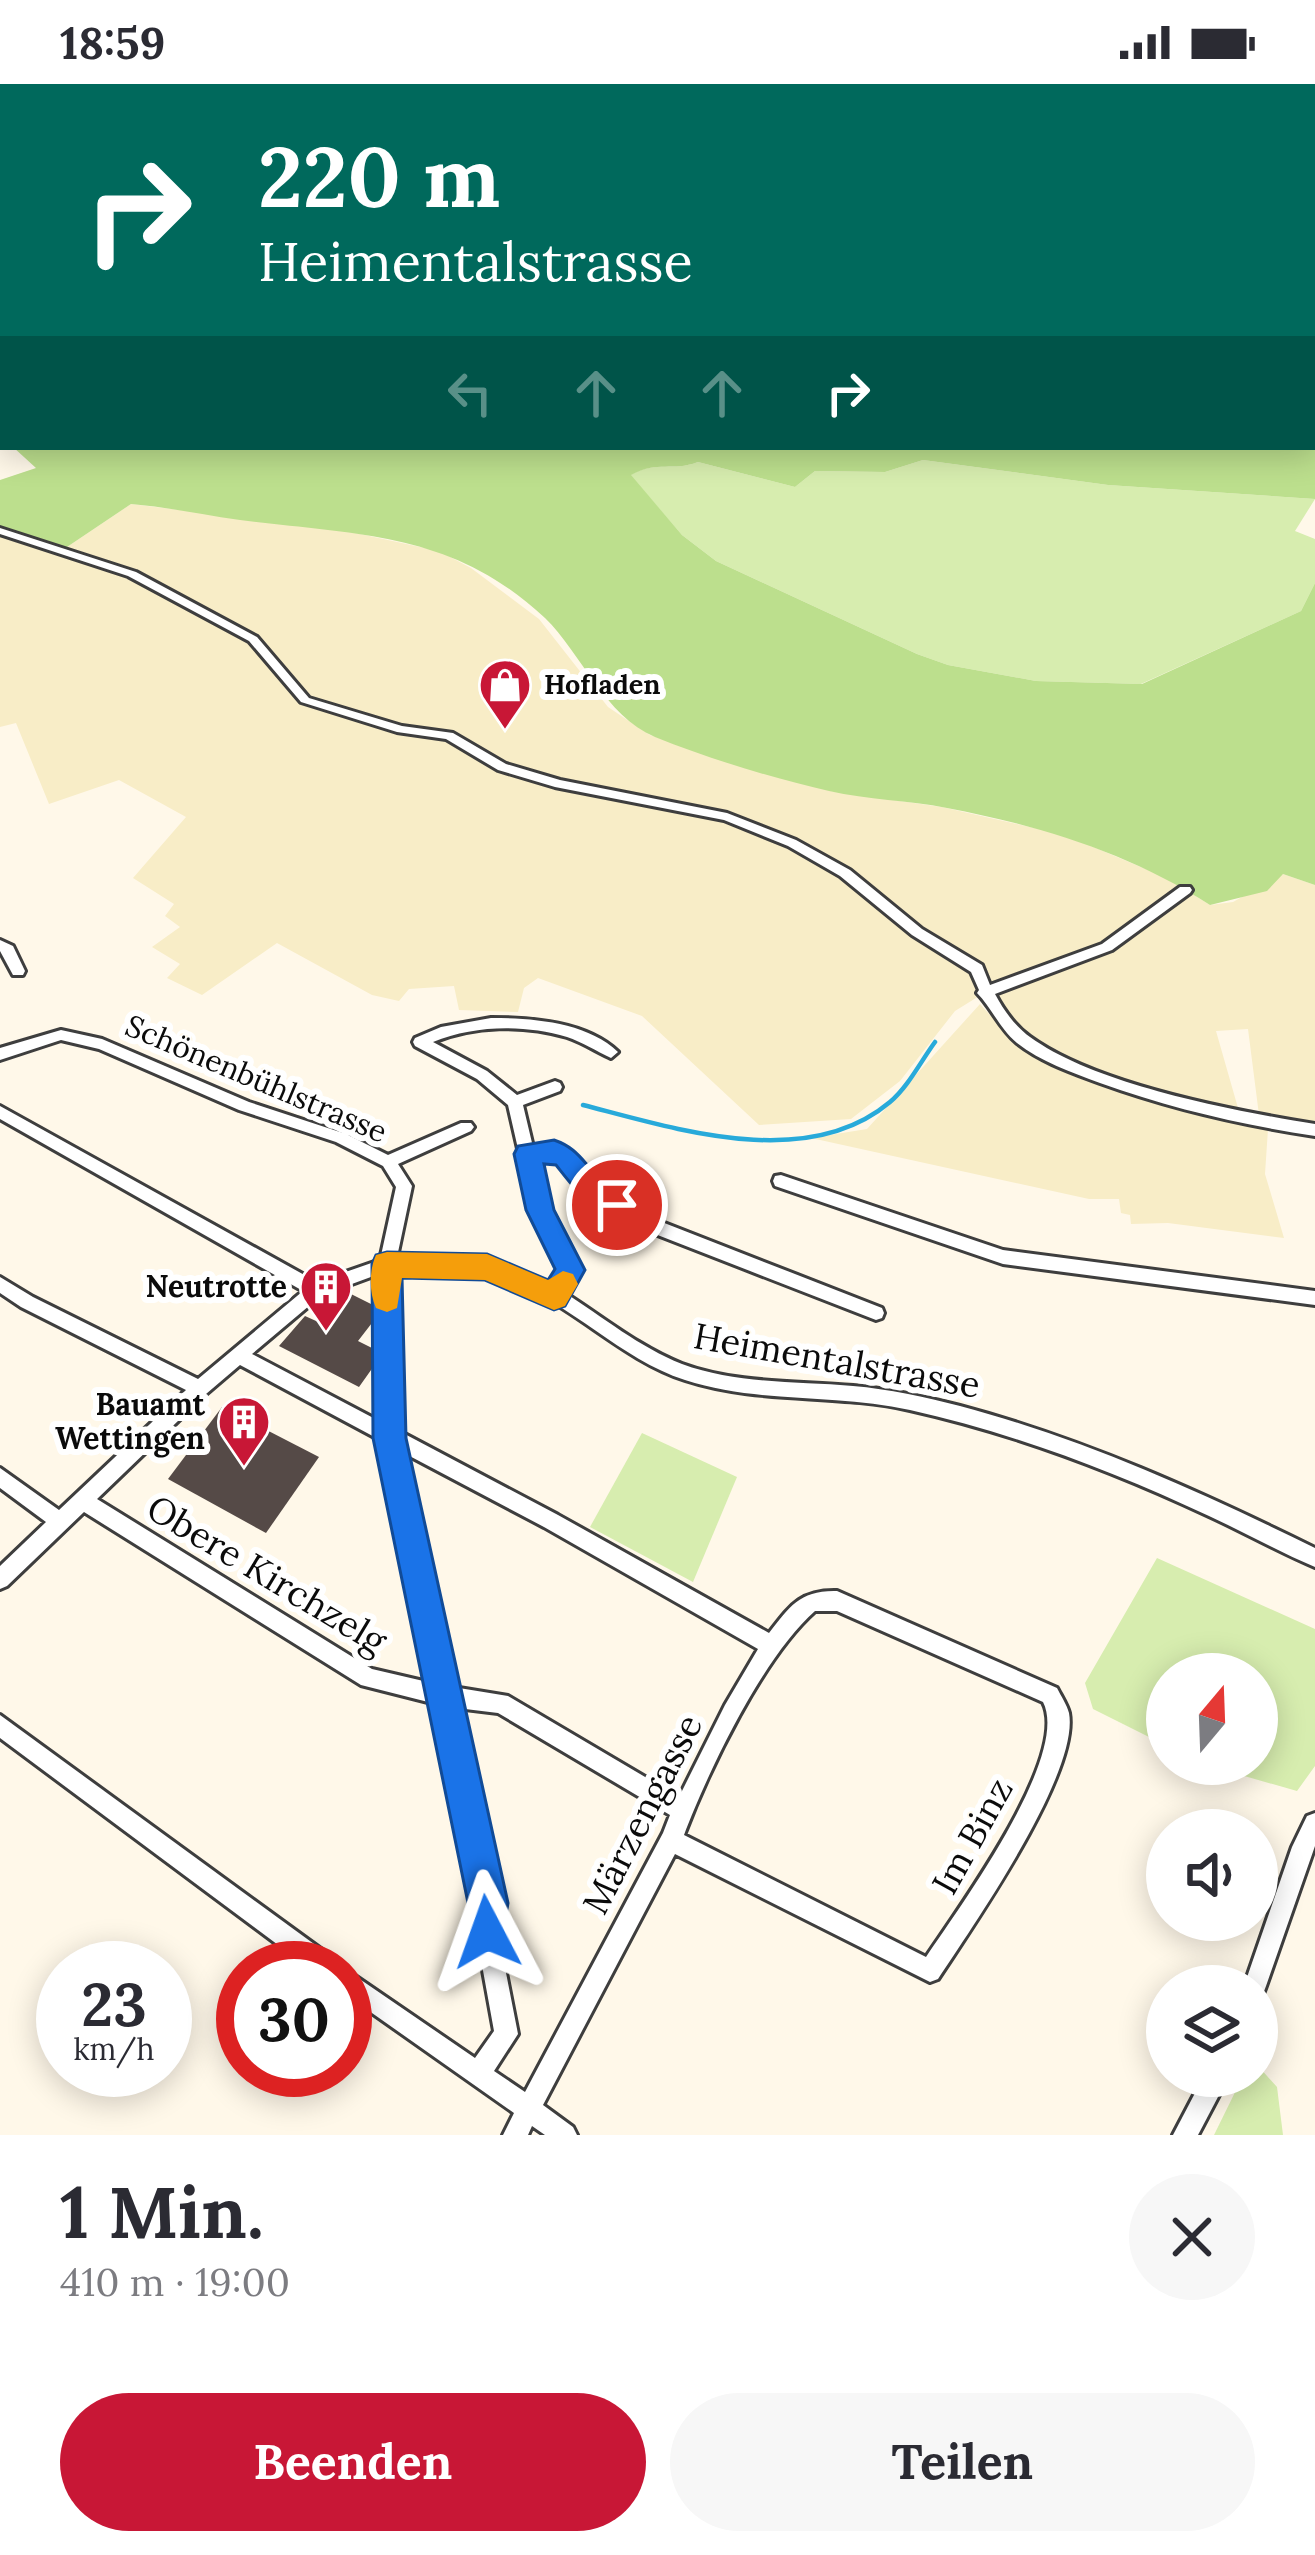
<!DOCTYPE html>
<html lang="de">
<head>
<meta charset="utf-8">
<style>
  :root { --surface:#fff; --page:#f7f7f7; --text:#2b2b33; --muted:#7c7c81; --accent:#c81736 }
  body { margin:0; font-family:Lora,serif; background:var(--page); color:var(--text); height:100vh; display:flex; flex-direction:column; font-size:45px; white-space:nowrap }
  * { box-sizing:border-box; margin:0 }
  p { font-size:39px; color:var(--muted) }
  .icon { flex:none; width:66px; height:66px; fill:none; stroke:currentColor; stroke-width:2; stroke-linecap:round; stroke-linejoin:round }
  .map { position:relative; height:2051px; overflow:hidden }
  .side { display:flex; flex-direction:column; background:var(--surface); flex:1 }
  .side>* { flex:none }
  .top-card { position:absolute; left:0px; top:0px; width:1317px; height:366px; box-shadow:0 6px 30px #0003; background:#00695c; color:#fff; overflow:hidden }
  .needle { width:78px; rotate:19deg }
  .controls { position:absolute; left:1146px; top:1569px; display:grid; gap:24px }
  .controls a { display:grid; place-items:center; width:132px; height:132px; border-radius:50%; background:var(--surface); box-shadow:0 6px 30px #0003; font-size:60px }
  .speed { position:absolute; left:36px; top:1857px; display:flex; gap:24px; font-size:60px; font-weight:700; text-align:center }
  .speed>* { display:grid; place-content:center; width:156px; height:156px; border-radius:50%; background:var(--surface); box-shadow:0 6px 30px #0003; line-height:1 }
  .speed small { font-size:30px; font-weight:400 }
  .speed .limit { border:18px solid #d22; background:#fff; color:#111 }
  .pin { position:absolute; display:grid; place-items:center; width:102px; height:102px; color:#fff; margin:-51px; border:6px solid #fff; border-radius:50%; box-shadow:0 3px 12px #0007 }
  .me { position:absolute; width:132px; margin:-66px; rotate:356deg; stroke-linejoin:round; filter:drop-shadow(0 0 9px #0008) }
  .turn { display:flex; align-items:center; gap:42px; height:252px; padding:0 60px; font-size:54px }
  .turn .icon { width:156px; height:156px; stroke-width:2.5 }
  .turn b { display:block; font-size:84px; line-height:102px }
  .lanes { display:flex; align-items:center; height:114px; padding:0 60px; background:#0003; justify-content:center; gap:60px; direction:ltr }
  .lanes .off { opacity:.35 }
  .round { display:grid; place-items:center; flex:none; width:126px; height:126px; border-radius:63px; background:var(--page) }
  .headline { display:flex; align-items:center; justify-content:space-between; height:204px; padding:0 60px }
  h1 { font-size:72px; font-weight:700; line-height:90px }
  .action { display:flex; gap:24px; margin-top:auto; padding:24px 60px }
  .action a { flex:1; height:138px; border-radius:72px; background:var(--accent); color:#fff; font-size:48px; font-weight:700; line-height:138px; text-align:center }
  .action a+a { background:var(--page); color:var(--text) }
  .status { display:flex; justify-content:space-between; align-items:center; height:84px; padding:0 60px; background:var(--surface); direction:ltr }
  .status svg { height:33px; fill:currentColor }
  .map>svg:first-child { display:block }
  .farmland { fill:#f8edc7 }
  .green { fill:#d7edaf }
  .forest { fill:#bcdf8d }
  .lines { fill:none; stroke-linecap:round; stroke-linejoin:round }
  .stream { stroke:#28aada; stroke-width:4.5 }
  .building { fill:#554a47 }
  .minor-casing { stroke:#3e3e3e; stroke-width:6 }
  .secondary-casing { stroke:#2d2d2d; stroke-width:6 }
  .minor { fill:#fff; fill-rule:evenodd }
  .secondary { fill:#ffe9a4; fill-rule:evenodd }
  .route { fill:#1a73e8; stroke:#114b97; stroke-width:3 }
  .slow { fill:#f59e0b }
  .labels { text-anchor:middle; stroke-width:12; stroke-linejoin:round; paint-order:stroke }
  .far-poi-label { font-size:27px; font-weight:bold; fill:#0b0b0b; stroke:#fff; text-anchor:start }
  .street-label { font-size:30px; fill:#0b0b0b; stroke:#fff }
  .poi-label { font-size:30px; font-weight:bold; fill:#0b0b0b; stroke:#fff; text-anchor:end }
  .near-street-label { font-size:36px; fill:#0b0b0b; stroke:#fff }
</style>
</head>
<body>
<div class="status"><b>18:59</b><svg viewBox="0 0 49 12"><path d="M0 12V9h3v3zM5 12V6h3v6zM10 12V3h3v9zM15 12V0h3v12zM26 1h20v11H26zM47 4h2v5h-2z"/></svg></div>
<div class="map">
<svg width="1315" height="2051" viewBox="0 0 1315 2051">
  <rect width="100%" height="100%" fill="#fff8e9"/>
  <g class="farmland">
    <polygon points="131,420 337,445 439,467 471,484 539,535 608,623 650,651 772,691 831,707 942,723 1065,751 1167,794 1210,821 1233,818 1283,790 1315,801 1315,1046 1259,1031 1248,945 1216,947 1238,1024 1139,1004 1076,983 1022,956 984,909 955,927 900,997 851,1035 759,1041 642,932 538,894 524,904 518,928 459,926 454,902 409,905 399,917 372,911 277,859 202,911 167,894 180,880 152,863 180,843 165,832 174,820 133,794 186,733 119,696 49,720 16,639 0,643 0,447 64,465"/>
    <polygon points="980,920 1008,951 1045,973 1133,1006 1268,1045 1265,1090 1284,1154 1168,1139 1131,1140 1130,1131 1121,1129 1119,1115 1089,1115 811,1054 867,1045"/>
  </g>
  <g class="green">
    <polygon points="1127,0 1134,3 568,2 572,0"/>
    <path d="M923,376L1108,401L1315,415L1295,447L1315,455V499L1301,527L1141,600L1036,597L948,581L917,570L716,477L682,451L630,391C658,376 671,388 698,378L795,403L815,387L885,388Z"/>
    <polygon points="642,1349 737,1393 693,1498 590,1443"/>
    <polygon points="1157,1474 1315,1545 1315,1682 1297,1707 1202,1680 1257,1680 1257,1590 1167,1590 1167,1662 1093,1625 1085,1599"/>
    <polygon points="1258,1982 1277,2003 1283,2051 1214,2051 1243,1992 1257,1992"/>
  </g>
  <path class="forest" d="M1315,47V415L1108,401L923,376L885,388L815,387L795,403L698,378C671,388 659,376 631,391L682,451L716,477L917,570L948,581L1036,597L1142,600L1301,527L1315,499V801L1283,790L1267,807L1210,821C1129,769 1041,742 947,724C908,716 868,716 829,707C772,694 710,675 655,653C605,632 581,569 545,534C452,447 358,451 240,436C203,431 168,423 131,420L64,465L0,447V396L36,384L13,363H1314Z"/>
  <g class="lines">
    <path class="stream" d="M583,1021C676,1045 807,1088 890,1018C908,1003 921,977 935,958"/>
  </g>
  <g class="building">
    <polygon points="349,1209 375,1222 375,1235 358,1257 376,1266 376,1279 359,1303 279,1262 305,1232 325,1241"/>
    <polygon points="222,1323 319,1373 266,1449 168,1395"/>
  </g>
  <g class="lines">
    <g class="minor-casing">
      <g id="minor">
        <rect x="0" y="7" width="3" height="4"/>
        <rect x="0" y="21" width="3" height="4"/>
        <polygon points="0,51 3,52 3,56 0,55"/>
        <path d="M0,444L136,488L257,553L309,614L402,642L453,649L506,680L560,696L727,729L796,756L850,786L922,845L982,881L990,901L1102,860L1180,803H1190L1192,806L1190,809L1112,866L995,910C1004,927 1015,942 1030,953C1096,1001 1234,1027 1315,1040V1052C1242,1041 1169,1024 1100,999C1071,988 1041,978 1017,959C1000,945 991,923 977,909L979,906L971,888L912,851L840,792L788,762L724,736L555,703L498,686L446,655L397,648L301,618L249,557L128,492L0,450Z"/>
        <polygon points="0,856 13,862 25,887 23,891 13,891 0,867"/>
        <path d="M491,934C532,934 587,938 618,968L611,974C596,967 582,958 567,953C524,940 474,941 433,958L487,987L517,1011L555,997L560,999L562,1003L560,1007L523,1021L533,1063L554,1061L571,1069L597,1099L649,1133L882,1224L884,1229L882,1234L876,1236L637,1143L585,1109L561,1077L553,1073L536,1075L548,1126L578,1186L565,1209C603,1233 639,1263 682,1280C736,1300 796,1297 853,1302C889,1305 925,1313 960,1322C1084,1355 1201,1408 1315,1464V1483C1279,1468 1244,1448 1209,1432C1113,1387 1013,1349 910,1326C835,1309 758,1320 685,1296C618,1274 570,1217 504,1195C469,1183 431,1186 395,1187L399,1347L558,1431L769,1549C790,1522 800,1506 837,1507L1057,1604C1061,1612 1067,1621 1069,1629C1080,1689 972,1843 938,1895L930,1898L675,1770L543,2021L573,2043L577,2051H545L532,2042L528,2051H503L514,2029L345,1910V1885L475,1974L494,1947L476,1848L477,1819L436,1620L361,1601L84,1428L7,1502L0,1505V1482L46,1438L0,1404V1384L59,1426L186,1306L21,1223L0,1209V1193L33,1213L198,1295L303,1207L0,1035V1022L317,1198L380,1176L396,1103L383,1082L336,1058L239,1026L99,965L61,956L0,976V964L61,946L102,955L249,1018L346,1050L388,1071L461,1039H471L474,1043L471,1047L398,1080L412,1102L397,1173C455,1172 498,1173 552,1201L561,1185L532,1126L508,1021L477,995L415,962L413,958L415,954L441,943ZM379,1190L381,1338L252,1270L322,1211ZM240,1281L382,1357L432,1599L372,1585L97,1415L206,1310ZM402,1368L544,1443L758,1565L725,1621L679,1713L508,1612L453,1603ZM815,1527H837L1043,1618C1071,1672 958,1825 926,1873L684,1751C709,1685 763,1573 815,1527ZM457,1624L498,1629L670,1731L663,1749L525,2008L494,1987L518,1950L498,1848L499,1819Z"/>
        <polygon points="781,1091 1003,1166 1315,1207 1315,1221 1003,1180 775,1102 773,1097 775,1092"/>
        <polygon points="0,1631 336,1876 339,1884 309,1884 0,1654"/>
        <polygon points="1315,1729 1315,1762 1266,1902 1263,1910 1257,1913 1257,1902 1244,1902 1292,1763 1307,1732"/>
        <polygon points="1204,1992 1229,1992 1198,2051 1173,2051"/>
      </g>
    </g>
    <g class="secondary-casing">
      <rect id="secondary" x="0" y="33" width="3" height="6"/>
    </g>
    <use href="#minor" class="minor"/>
    <use href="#secondary" class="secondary"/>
  </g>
  <path class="route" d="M554,1056C578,1064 583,1079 601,1095C612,1105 624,1107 632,1121L627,1129C598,1139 572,1101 556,1081L544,1080L554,1126L585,1186L565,1222L554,1226L485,1196L402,1194L406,1354L508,1819L501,1862L487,1868L472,1862L466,1848L468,1819L373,1354L372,1180L376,1171L387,1168L487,1170L548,1196L555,1185L526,1126L514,1070L518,1062Z"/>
  <path class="slow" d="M387,1168L487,1170L548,1196L563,1187L573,1190L578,1200L565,1222L554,1226L485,1196L402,1194L397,1224L387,1228L376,1224C369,1209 369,1186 376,1171Z"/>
  <defs>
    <g id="shop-pin" transform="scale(2.7)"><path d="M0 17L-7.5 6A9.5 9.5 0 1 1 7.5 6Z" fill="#c81736" stroke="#fff"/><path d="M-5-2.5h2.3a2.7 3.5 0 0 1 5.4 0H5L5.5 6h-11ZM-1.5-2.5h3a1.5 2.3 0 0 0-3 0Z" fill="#fff"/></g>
    <g id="building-pin" transform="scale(2.7)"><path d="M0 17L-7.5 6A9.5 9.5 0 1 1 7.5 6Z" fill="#c81736" stroke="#fff"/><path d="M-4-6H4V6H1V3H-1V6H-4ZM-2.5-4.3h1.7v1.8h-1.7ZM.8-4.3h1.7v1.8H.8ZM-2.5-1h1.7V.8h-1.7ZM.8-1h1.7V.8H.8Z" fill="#fff"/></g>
  </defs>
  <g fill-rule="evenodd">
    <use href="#shop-pin" x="505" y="601"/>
    <use href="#building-pin" x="326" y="1203"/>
    <use href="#building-pin" x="244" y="1338"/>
  </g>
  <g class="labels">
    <g class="far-poi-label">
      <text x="544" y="610">Hofladen</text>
    </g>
    <g class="street-label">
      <text transform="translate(256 995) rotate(23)" y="10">Schönenbühlstrasse</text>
    </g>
    <g class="poi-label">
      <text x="287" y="1213">Neutrotte</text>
      <text x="205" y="1331">Bauamt<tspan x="205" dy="34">Wettingen</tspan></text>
    </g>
    <g class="near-street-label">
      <text transform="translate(837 1276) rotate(10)" y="13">Heimentalstrasse</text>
      <text transform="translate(267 1490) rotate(31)" y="13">Obere Kirchzelg</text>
      <text transform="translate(642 1730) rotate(-63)" y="13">Märzengasse</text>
      <text transform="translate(972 1752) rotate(-61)" y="13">Im Binz</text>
    </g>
  </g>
</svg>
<div class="controls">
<a><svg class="needle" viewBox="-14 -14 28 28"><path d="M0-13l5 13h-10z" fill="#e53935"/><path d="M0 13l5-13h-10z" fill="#7c7c81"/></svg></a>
<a><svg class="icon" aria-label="sound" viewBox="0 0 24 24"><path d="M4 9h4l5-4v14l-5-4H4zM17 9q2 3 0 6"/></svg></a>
<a><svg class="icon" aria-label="layers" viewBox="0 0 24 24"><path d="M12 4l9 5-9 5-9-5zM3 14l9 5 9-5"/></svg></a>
</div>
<div class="speed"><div>23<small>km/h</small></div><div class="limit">30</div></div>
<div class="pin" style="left:617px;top:1121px;background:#d93025"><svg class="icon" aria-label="arrive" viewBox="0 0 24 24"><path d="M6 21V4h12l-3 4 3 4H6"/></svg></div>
<svg class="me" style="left:487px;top:1848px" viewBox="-20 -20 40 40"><path d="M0-17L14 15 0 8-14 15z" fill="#1a73e8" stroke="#fff" stroke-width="4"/></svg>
<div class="top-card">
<div class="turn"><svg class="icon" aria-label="right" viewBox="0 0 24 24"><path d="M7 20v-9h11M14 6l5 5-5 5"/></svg><div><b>220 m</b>Heimentalstrasse</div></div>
<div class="lanes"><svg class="icon off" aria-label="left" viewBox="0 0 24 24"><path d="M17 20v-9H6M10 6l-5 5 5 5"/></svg><svg class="icon off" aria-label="ahead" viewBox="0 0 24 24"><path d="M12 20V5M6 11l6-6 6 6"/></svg><svg class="icon off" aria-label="ahead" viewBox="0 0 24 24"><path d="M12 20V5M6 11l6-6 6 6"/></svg><svg class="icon" aria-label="right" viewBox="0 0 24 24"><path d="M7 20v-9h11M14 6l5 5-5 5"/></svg></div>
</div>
</div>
<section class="side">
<div class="headline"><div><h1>1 Min.</h1><p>410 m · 19:00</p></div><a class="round"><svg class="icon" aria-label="close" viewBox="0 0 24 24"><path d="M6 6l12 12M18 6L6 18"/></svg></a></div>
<div class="action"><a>Beenden</a><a>Teilen</a></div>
</section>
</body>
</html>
